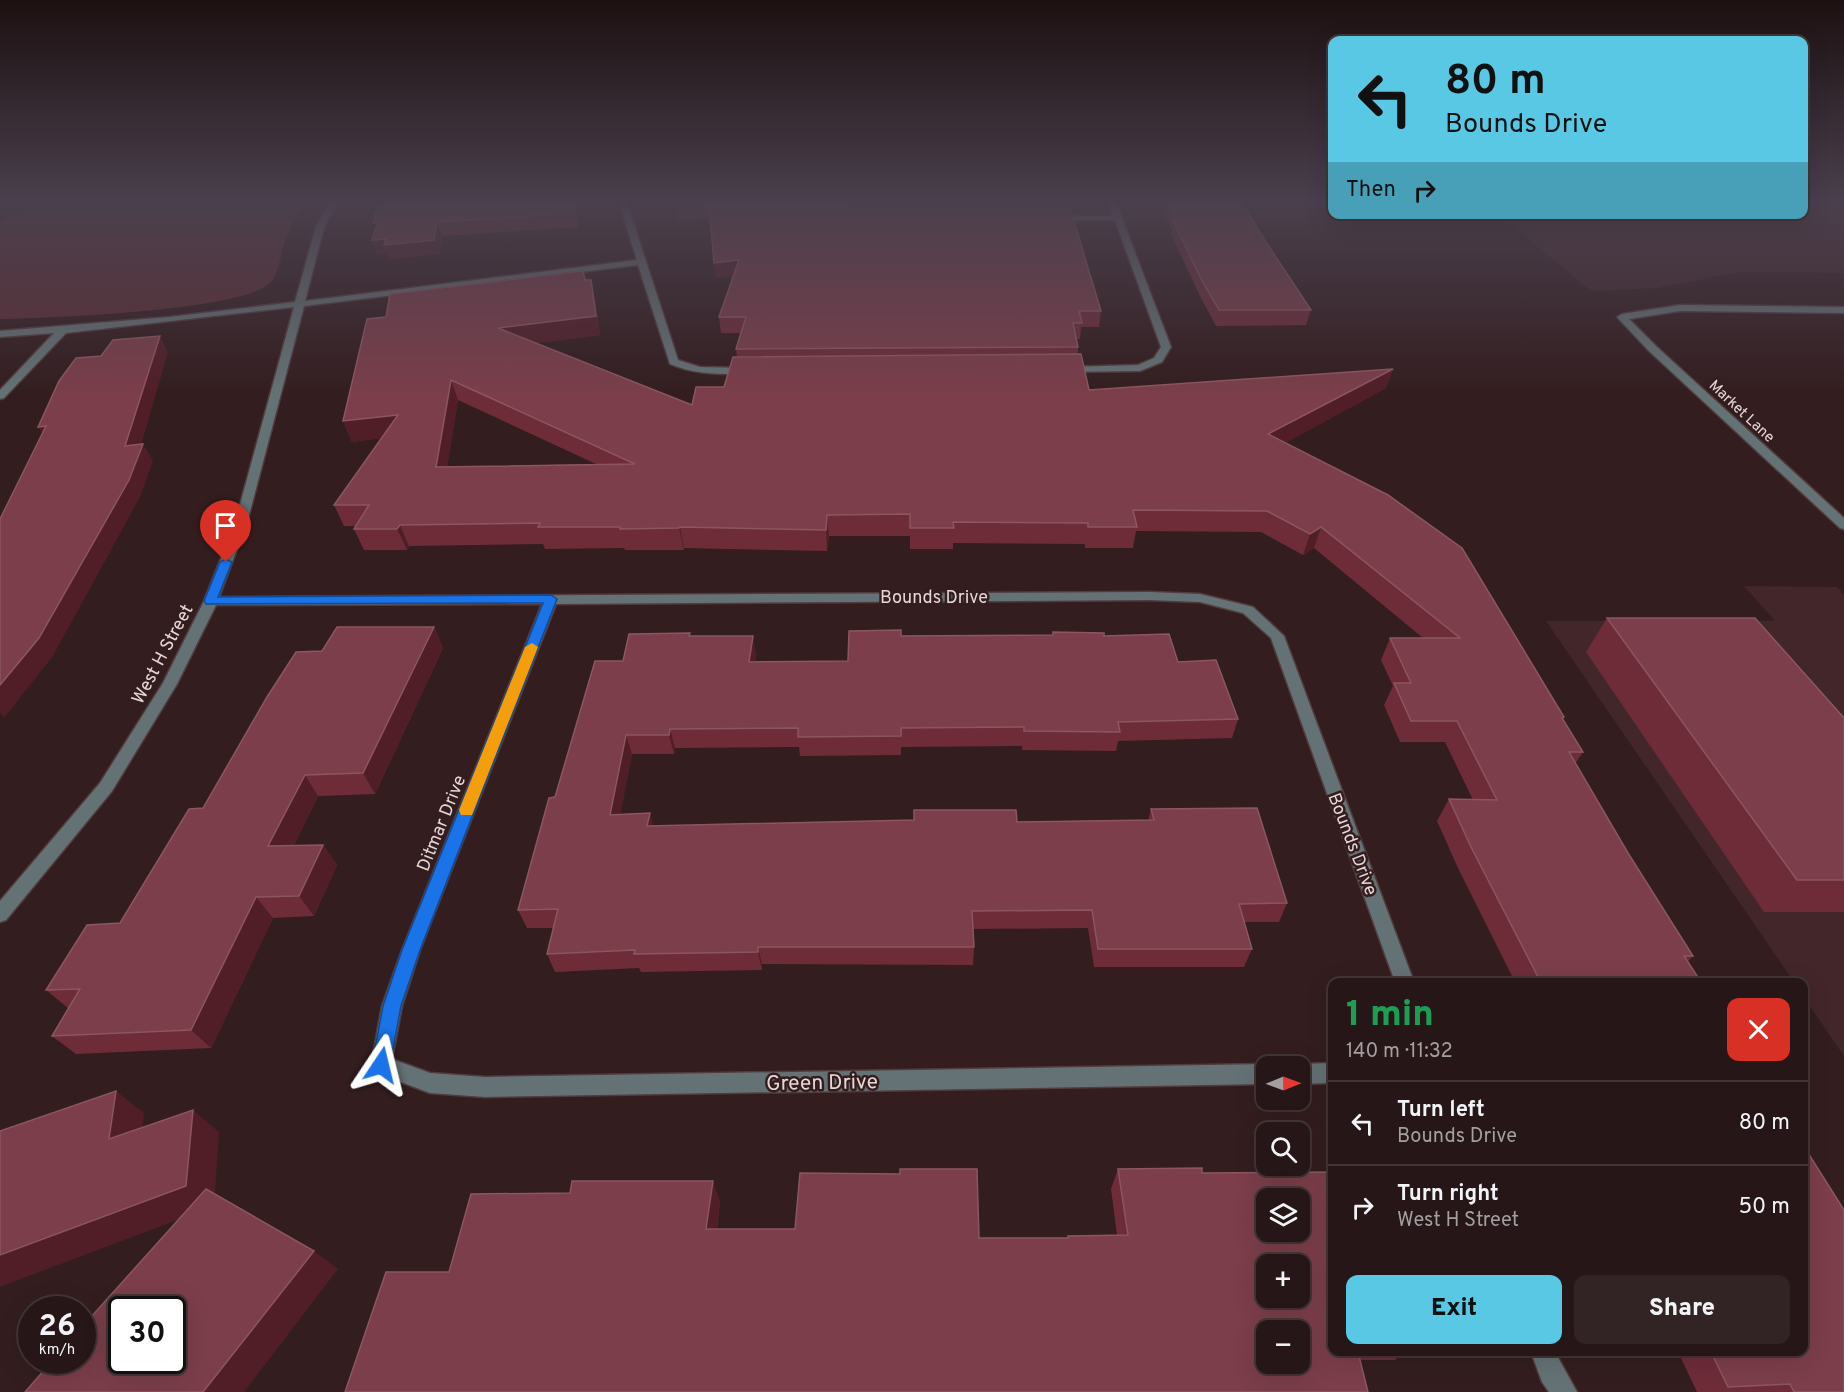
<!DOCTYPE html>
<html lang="en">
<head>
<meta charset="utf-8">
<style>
  :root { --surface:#261617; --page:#322324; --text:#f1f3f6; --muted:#a49fa1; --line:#423536; --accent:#59c8e5 }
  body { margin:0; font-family:Overpass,sans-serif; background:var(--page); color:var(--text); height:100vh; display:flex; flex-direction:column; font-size:22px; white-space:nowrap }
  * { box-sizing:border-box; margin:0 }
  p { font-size:20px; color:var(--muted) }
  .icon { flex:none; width:33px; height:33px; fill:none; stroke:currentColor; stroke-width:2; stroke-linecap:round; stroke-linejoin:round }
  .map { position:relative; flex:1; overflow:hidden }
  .side { position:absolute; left:1328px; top:978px; width:480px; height:378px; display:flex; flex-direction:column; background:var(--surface); border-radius:12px; box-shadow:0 6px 24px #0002,0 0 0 2px var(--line) }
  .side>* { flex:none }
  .hud { position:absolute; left:1328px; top:36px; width:480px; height:183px; border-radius:12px; box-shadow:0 6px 24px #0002,0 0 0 2px var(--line); background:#59c8e5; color:#111; overflow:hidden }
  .needle { width:39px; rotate:89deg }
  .buttons { position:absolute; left:1256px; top:1056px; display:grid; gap:12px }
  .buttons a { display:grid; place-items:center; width:54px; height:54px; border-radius:12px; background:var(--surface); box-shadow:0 6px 24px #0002,0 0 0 2px var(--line); font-size:30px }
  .speed { position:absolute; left:18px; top:1296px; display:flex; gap:12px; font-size:30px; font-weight:700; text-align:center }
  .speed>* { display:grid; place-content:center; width:78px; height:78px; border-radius:50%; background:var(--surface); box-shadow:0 6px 24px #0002,0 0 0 2px var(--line); line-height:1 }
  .speed small { font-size:15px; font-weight:400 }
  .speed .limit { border:3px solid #111; border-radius:9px; background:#fff; color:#111 }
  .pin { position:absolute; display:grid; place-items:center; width:51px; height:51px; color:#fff; margin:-62px -26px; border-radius:50% 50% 50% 0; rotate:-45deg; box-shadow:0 0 6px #0007 }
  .pin .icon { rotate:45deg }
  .me { position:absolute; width:66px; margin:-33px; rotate:10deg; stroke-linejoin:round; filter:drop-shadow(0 0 4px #0008) }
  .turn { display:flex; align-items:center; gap:21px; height:126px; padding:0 18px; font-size:27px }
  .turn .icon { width:78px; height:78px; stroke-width:2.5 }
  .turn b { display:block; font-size:42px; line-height:51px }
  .then { display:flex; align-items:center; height:57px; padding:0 18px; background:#0003; gap:12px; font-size:22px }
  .round { display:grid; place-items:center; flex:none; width:63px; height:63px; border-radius:12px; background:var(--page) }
  .head { display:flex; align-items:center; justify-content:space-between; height:102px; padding:0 18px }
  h1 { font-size:36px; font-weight:800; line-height:45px; color:#1e9e55 }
  .primary-button { display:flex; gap:12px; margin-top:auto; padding:12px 18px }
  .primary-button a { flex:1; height:69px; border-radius:12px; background:var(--accent); color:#111; font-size:24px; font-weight:800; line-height:69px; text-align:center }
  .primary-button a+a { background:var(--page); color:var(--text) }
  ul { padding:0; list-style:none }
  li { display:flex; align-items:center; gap:18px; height:84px; padding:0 18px; border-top:2px solid var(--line) }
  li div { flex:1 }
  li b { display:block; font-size:22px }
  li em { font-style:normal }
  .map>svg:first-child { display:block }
  .built { fill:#43262a }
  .green { fill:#5c2d34 }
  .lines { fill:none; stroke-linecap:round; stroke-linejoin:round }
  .minor-casing { stroke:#503b3d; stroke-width:3 }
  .minor { fill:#657275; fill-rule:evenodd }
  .wall { fill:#6e2c39; fill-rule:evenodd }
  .shaded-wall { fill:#511e27 }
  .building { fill:#7b3e4a; stroke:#8c5660; stroke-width:1.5; fill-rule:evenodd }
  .route { fill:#1a73e8; stroke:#114b97; stroke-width:1.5 }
  .slow { fill:#f59e0b }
  .labels { text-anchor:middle; stroke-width:5; stroke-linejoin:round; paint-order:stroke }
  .far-street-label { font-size:15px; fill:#e7d7d8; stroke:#331d1f }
  .street-label { font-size:18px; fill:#e7d7d8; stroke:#331d1f }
  .near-street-label { font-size:21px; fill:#e7d7d8; stroke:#331d1f }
</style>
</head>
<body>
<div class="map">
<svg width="1844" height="1392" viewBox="0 0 1844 1392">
  <rect width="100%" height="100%" fill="#331d1f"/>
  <g class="built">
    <polygon points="1803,200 1844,200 1844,273 1739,272 1657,288 1591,291 1500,215 1803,214"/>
    <polygon points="1744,586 1837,587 1844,594 1844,1056 1803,996 1803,982 1794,982 1546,621 1775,621"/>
  </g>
  <path class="green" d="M39,200H308C299,213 291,226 285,240C281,253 279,274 270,283C242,311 47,318 0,319V223Z"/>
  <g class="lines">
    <g class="minor-casing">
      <g id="minor">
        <path d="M331,200H339L324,227L305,301L637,260L618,200H626L678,360L700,367L747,368L752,371L747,374C720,374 695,375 670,364L638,265L304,306L247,523L219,597L1149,592L1200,594L1253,607L1284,636L1414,982H1395L1271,638L1243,613L1200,602L1149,600L556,604L420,950L402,1006L392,1059L430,1073L485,1077L1266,1064L1272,1066H1266V1084L485,1097L430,1093L374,1072L371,1065L382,1006L402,950L542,604L216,605L177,684L112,791L6,920L0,922V901L100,783L163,683L204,601L235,523L294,307L66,333L4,398L0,399V390L54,333L0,337V331L169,317L295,302L316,227Z"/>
        <polygon points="1107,200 1115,200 1171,347 1162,362 1140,371 1061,372 1061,368 1065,367 1138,365 1154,358 1161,347 1115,220 1054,220 1050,218 1054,216 1113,216"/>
        <polygon points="1680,305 1844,307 1844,313 1680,311 1629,319 1657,347 1844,518 1844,529 1840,528 1649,351 1617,317 1622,314"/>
        <polygon points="1332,1063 1332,1083 1299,1084 1299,1066 1293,1066 1299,1064"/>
        <polygon points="1531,1352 1555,1352 1577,1392 1549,1392 1542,1382"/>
      </g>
    </g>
    <use href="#minor" class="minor"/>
  </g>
  <g class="wall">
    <path d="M671,200H1068L1067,208L1101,311L1099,327H1081L1080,339H1077L1078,347V354L1089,390L1393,369L1386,388L1285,443L1564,717L1563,719L1583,752L1575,764L1628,853L1693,956L1688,961L1701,982H1515L1458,868L1437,821L1449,799L1473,800L1445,742H1400L1384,705L1393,686L1381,660L1390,638H1423L1314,548L1303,555L1261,532L1136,531L1133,548H1085V544L953,543V549H910V536H829L827,551L684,548V550H625L624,548L545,549L543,544L409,546L407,550H364L354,529L355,526H344L334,505L381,438L352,442L343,421L386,317L583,271L586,280L595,298L600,335L536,343L692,405L724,387L737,357L736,349L741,333H721L719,317L733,276L716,278L710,218L679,220ZM458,400L596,464L447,467Z"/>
    <polygon points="1157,200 1240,200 1264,239 1311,310 1306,325 1216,326 1200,296 1171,234 1172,229"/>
    <polygon points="576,207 578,227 442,236 439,254 389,259 387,253 377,254 375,229"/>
    <polygon points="1607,618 1844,718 1844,912 1764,912 1586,652"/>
    <polygon points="434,627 443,648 375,794 318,796 294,845 323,845 337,865 314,916 273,918 211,1048 76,1054 52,1036 68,1008 46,990 120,923 203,808 322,651"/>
    <polygon points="1053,632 1104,636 1178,662 1238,719 1232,738 1118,741 1116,751 1022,750 1022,746 901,747 901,755 800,756 799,747 675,748 674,754 632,754 620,814 650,813 653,826 1148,821 1151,809 1287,903 1279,922 1244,922 1252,949 1244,967 1094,967 1088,928 973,929 974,947 973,965 762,964 762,970 641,972 639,968 555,972 547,954 553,928 527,928 518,910 555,797 623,661 691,636 756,654 755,662 848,661 901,636 1052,635"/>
    <polygon points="1118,1169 1202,1173 1332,1352 1405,1352 1395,1360 1360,1360 449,1272 720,1201 717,1229 979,1238 1067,1238 1068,1236 1117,1235 1111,1189"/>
    <polygon points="1678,1352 1803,1352 1844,1392 1697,1392"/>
  </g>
  <g class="shaded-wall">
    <polygon points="574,200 577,200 576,207 578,227"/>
    <polygon points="855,201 856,215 849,206"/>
    <polygon points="437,222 442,236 439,254 389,259 387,253 377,254 372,240"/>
    <polygon points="739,260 740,275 716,278 714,263"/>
    <polygon points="591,280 595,298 600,335 504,347 498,328"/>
    <polygon points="160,336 168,352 136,463 125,446"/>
    <polygon points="1393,369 1386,388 1263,455 1268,434"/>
    <polygon points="451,380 458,400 444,487 436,467"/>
    <polygon points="398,415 406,435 352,442 343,421"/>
    <polygon points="46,426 50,444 38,427"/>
    <polygon points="143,444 153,461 140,497 53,656 4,718 0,713 0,685"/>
    <polygon points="827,515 829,536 827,551 826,530"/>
    <polygon points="400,525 409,546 407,550 397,529"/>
    <polygon points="680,527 684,548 684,550 679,528"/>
    <polygon points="1321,527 1314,548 1303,555 1310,534"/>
    <polygon points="434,627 443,648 375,794 363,773"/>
    <polygon points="753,636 756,654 752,681 749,662"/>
    <polygon points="670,729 675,748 674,754 669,735"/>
    <polygon points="626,735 632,754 617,833 610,815"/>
    <polygon points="305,775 318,796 283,867 268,846"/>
    <polygon points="650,813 655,832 647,826"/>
    <polygon points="323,845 337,865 314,916 299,896"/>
    <polygon points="256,897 273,918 211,1048 191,1030"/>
    <polygon points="758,947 762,964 762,970 758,952"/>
    <polygon points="116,1091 144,1113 139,1160 109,1139"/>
    <polygon points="193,1110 219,1132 214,1206 0,1287 0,1255"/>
    <polygon points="713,1181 720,1201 714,1248 706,1229"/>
    <polygon points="314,1251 338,1269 244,1392 203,1392"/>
  </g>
  <g class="building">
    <polygon points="380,200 574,200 575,213 437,222 434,240 384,245 386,239 372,240 378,222 373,223"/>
    <polygon points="675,200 949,200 855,201 849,206 855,209 1070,208 1101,311 1079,311 1082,323 1073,323 1078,347 736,349 746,317 719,317 739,260 714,263 709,204 677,206"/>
    <polygon points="1166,200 1240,200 1264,239 1311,310 1219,310 1202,281 1173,220 1177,220"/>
    <path d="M583,271L585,280H591L596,316L498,328L692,405L696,387H724L733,357L1081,354L1089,390L1393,369L1268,434L1388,495L1462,548L1564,717L1562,718L1583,752H1569L1628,853L1693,956H1684L1701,982H1535L1532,977H1538L1471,847L1449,799L1497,800L1457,721H1411L1394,683H1411L1390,638H1460L1321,527L1310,534L1267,511L1133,510L1137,527H1088V523L953,522L954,528H910V514L827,515L826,530L680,527L679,528L620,529V527H538L540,523L400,525L397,529H354L369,505H334L398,415L343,421L367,319L386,317L390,294ZM451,380L635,464L436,467Z"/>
    <polygon points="160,336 125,446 143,444 129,480 39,638 0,685 0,519 46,426 38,427 59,381 76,358 101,356 113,340"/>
    <polygon points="1607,618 1755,618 1844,718 1844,880 1797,880"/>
    <polygon points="337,627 434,627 363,773 305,775 268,846 323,845 299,896 256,897 191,1030 52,1036 80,989 46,990 87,925 120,923 189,809 203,808 267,697 296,652 322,651"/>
    <polygon points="901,630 901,636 1053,635 1053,632 1104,633 1104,636 1169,634 1178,662 1216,660 1238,719 1118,722 1120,732 1024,731 1024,727 901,728 901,736 798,737 798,728 670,729 669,735 626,735 610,815 650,813 647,826 914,820 914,810 1016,810 1017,822 1154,820 1151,809 1257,808 1287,903 1239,904 1252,949 1098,949 1092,910 972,911 974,947 758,947 758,952 634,954 635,950 547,954 558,909 518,910 549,798 555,797 595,661 623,661 629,634 690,633 689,636 753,636 749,662 848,661 849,631"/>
    <polygon points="116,1091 109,1139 193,1110 186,1186 0,1255 0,1131"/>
    <polygon points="1803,1145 1844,1210 1844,1392 1794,1392 1790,1384 1728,1387 1711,1352 1803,1352"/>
    <path d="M1202,1168V1173L1332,1172V1352H1358L1368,1392H345L386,1272H449L471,1194L570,1193L572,1181H713L706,1229H795L800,1173L900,1174V1169H977L979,1238H1068V1236L1128,1235L1118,1169ZM1266,1198H1299V1232H1266ZM1266,1264H1299V1298H1266ZM1266,1330H1299V1364H1266Z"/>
    <path d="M206,1189L314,1251L203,1392H25L53,1360H82V1327ZM122,1310H172V1360H122Z"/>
  </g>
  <linearGradient id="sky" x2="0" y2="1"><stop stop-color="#1c1011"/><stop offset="0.51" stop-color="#4a404d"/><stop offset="1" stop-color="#4a404d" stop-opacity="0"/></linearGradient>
  <rect width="1844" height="395" fill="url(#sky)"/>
  <polygon class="route" points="226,559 232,562 218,597 551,595 557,599 420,950 401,1006 390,1065 387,1071 381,1074 374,1071 372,1065 383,1006 402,950 543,603 206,604 204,601 220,562"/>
  <polygon class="slow" points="532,643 538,647 474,810 472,815 461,815 459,810 525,647"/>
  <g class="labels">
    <g class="far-street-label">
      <text transform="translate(1742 411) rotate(43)" y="5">Market Lane</text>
    </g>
    <g class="street-label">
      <text x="934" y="603">Bounds Drive</text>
      <text transform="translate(162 654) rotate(-62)" y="6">West H Street</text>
      <text transform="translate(441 823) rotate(-68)" y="6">Ditmar Drive</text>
      <text transform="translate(1353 844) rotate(69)" y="6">Bounds Drive</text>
    </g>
    <g class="near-street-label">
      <text transform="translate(822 1082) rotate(-1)" y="7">Green Drive</text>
    </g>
  </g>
</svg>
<div class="buttons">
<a><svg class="needle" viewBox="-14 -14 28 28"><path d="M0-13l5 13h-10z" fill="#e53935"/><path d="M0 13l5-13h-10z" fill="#a49fa1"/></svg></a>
<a><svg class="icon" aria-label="search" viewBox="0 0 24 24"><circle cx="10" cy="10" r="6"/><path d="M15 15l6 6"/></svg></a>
<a><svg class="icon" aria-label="layers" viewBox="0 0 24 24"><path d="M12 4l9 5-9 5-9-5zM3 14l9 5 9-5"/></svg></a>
<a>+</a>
<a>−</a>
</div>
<div class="speed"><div>26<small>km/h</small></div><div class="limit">30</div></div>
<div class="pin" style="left:226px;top:562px;background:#d93025"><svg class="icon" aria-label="arrive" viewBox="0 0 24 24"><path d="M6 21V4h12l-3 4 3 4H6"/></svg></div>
<svg class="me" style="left:381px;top:1065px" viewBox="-20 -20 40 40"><path d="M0-17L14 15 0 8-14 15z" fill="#1a73e8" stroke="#fff" stroke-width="4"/></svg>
<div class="hud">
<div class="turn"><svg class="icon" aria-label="left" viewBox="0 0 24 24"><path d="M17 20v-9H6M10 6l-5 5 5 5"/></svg><div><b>80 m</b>Bounds Drive</div></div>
<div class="then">Then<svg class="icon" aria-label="right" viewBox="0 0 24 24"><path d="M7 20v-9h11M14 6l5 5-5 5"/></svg></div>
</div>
<section class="side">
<div class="head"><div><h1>1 min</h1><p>140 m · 11:32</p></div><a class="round" style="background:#d93025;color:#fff"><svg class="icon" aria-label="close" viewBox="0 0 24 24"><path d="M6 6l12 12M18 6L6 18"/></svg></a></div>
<ul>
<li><svg class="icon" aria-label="left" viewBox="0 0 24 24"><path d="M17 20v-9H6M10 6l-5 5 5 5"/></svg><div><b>Turn left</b><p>Bounds Drive</p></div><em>80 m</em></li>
<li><svg class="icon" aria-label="right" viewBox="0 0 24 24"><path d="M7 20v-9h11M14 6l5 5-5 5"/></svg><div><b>Turn right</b><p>West H Street</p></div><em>50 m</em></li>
</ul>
<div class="primary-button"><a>Exit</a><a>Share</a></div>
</section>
</div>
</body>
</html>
